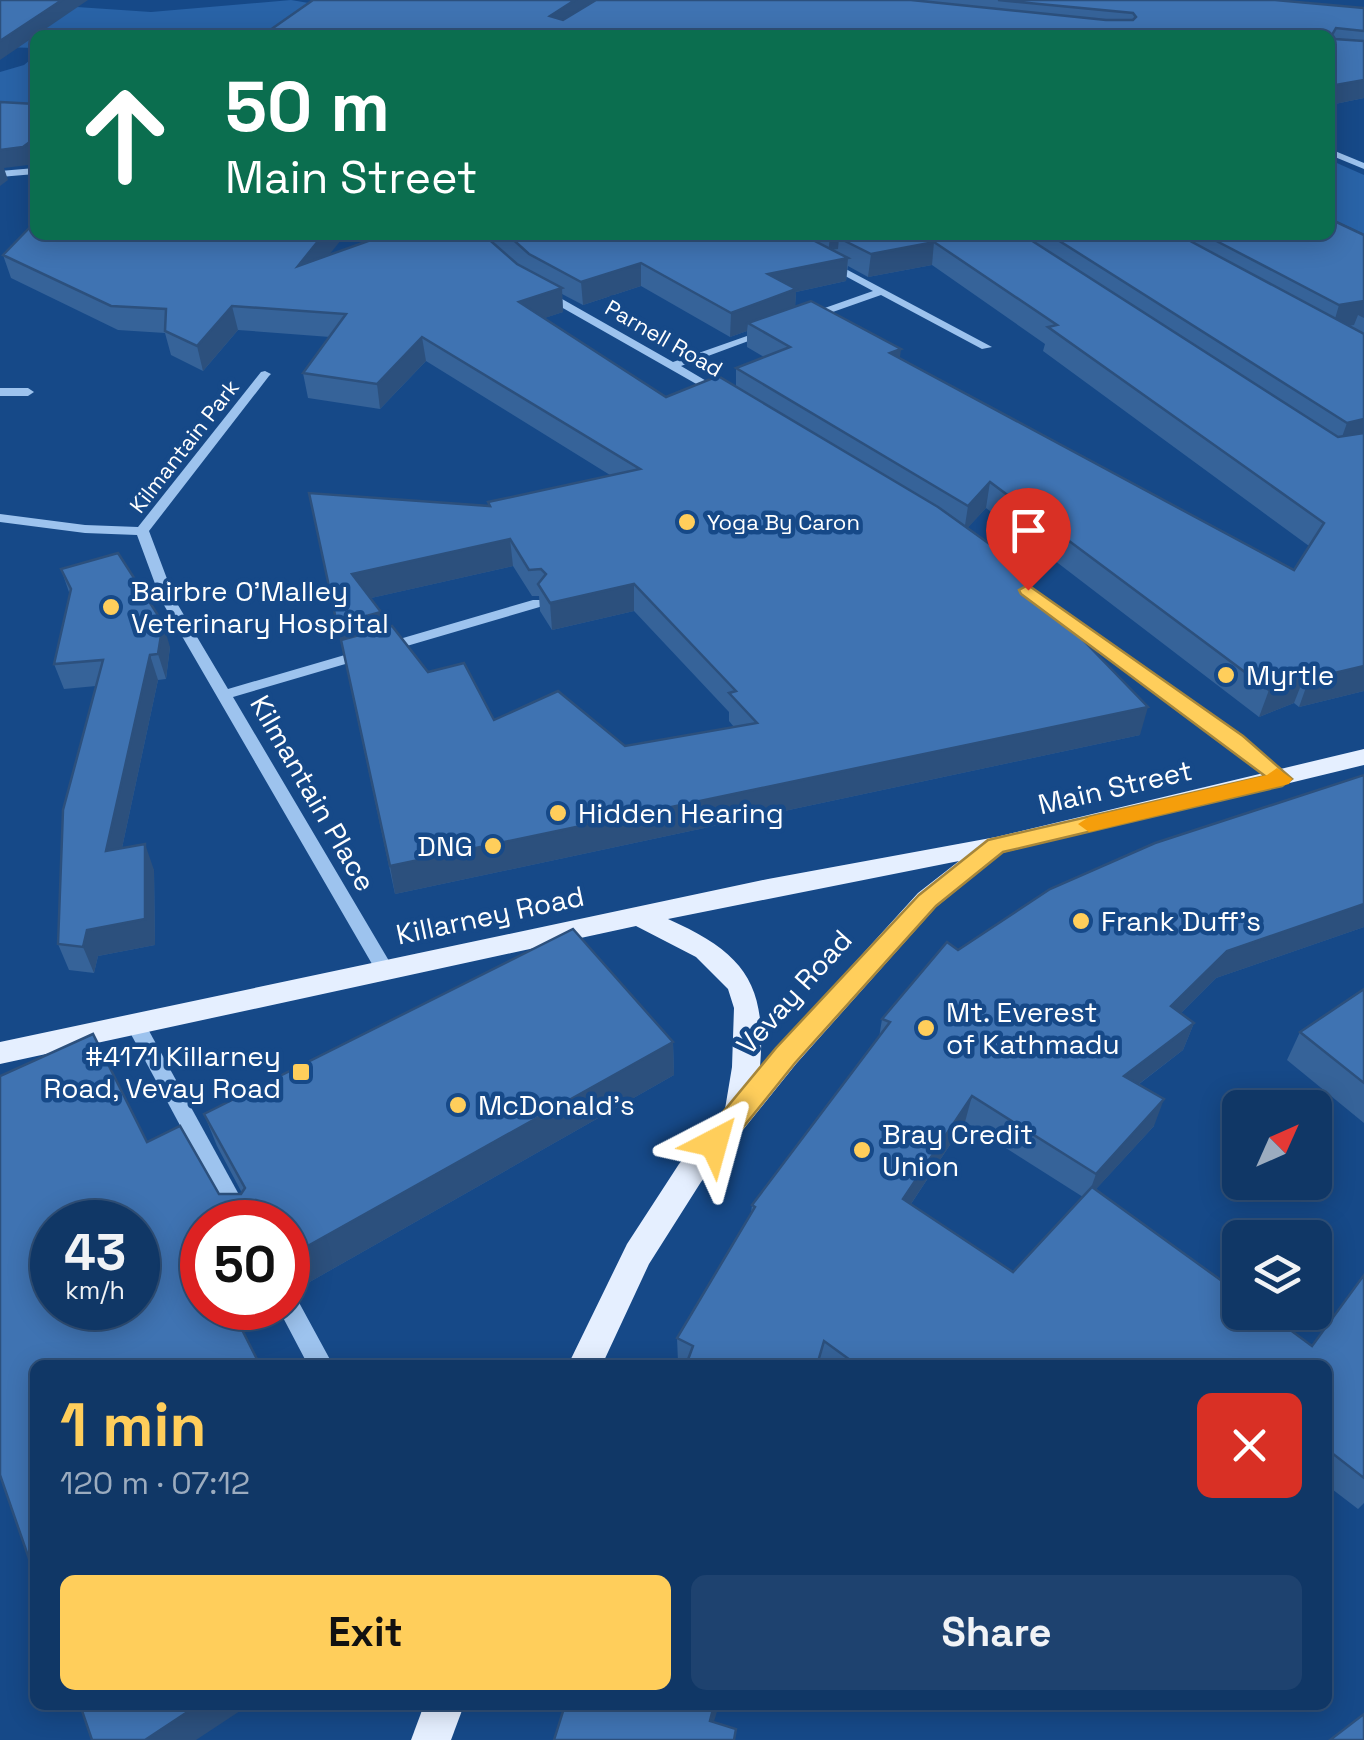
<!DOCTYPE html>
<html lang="en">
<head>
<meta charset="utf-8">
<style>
  :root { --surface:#103766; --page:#1e426f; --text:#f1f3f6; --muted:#9cacbf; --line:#30517a; --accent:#ffce5b }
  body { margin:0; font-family:"Space Grotesk",sans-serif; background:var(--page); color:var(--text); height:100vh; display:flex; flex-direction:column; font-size:38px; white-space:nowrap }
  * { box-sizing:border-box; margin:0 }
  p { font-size:32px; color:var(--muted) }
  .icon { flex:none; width:55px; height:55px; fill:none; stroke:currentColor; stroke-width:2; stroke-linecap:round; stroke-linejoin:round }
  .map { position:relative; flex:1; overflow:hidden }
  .details { position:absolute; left:30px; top:1360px; width:1302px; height:350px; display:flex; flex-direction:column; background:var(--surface); border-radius:15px; box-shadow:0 5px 25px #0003,0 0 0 2px var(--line) }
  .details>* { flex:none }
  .top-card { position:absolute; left:30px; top:30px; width:1305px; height:210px; border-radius:15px; box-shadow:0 5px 25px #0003,0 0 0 2px var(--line); background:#0b6e4f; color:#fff; overflow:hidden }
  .needle { width:65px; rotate:45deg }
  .tools { position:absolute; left:1222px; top:1090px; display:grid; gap:20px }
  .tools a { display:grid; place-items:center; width:110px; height:110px; border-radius:15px; background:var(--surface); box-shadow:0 5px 25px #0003,0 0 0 2px var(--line); font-size:50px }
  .speed { position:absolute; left:30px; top:1200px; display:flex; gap:20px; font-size:50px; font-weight:700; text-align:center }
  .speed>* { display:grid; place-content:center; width:130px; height:130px; border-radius:50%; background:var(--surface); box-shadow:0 5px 25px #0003,0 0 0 2px var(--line); line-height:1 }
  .speed small { font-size:25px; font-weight:400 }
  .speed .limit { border:15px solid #d22; background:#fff; color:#111 }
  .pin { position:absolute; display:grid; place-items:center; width:85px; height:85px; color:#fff; margin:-102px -42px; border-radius:50% 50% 50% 0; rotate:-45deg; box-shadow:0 0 10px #0007 }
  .pin .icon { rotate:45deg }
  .me { position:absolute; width:110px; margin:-55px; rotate:39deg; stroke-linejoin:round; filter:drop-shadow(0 0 8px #0008) }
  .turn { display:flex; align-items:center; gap:35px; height:210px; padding:0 30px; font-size:45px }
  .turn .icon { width:130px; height:130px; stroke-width:2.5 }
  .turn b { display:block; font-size:70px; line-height:85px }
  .round { display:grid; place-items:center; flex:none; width:105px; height:105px; border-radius:15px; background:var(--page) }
  .head { display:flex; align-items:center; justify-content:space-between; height:170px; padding:0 30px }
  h1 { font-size:60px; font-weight:700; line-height:75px; color:var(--accent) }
  .primary-button { display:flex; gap:20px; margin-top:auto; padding:20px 30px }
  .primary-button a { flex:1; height:115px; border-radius:15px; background:var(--accent); color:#111; font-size:40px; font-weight:700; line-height:115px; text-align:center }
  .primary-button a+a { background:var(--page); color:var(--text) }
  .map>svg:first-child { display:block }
  .green { fill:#2963a7 }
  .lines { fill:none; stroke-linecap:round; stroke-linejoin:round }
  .minor { fill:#9dc3ee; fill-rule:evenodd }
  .major { fill:#e5efff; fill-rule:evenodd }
  .wall { fill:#366399; fill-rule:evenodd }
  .shaded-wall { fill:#2c507d }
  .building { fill:#3f73b2; stroke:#2c507d; stroke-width:2.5; fill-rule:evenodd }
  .route { fill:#ffce5b; stroke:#a6863b; stroke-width:2.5 }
  .slow { fill:#f59e0b }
  .poi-dot { fill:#ffce5b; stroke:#164988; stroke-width:4 }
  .labels { text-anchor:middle; stroke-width:9; stroke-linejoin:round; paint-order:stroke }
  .far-street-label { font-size:22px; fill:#fff; stroke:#164988 }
  .far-poi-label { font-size:22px; fill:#fff; stroke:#164988; text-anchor:start }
  .poi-label { font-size:28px; fill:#fff; stroke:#164988; text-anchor:start }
  .street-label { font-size:28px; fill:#fff; stroke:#164988 }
</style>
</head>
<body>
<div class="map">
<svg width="1364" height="1740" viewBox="0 0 1364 1740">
  <rect width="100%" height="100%" fill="#164988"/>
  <g class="green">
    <polygon points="291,0 374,14 396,35 35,35 35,48 0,47 62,6 151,12"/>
    <polygon points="35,56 35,116 0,113 0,72 24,65"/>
    <polygon points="1330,160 1364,175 1364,234 1330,218"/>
  </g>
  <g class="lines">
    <g class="minor">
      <polygon points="1330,149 1364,163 1364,169 1330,155"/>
      <polygon points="35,168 35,174 0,177 0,171"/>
      <polygon points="827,259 992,347 982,349 881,295 810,320 802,320 802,316 873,291 823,264 822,262"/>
      <polygon points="540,291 548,291 673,362 764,330 773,332 681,366 725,392 727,394 721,398 540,295"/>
      <polygon points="265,371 271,374 269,376 149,531 175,600 228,689 533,600 543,600 545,603 543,606 233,697 395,971 393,976 379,976 161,600 137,535 85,533 0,522 0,514 85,525 138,527 261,372"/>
      <polygon points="0,388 28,388 34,392 28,396 0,396"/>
      <polygon points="1034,590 1241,736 1288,775 1290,779 1288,783 1276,783 1229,744 1029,597 1027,594"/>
      <polygon points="136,1017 143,1020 254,1222 232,1222 126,1025 129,1020"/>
      <polygon points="288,1294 296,1297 333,1365 308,1365 278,1308 288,1308"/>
    </g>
    <g class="major">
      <path d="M1364,749V765L1002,853L936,907L796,1064L701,1182L649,1264L602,1365H568L627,1244L679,1164L725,1109L732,1067L734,1008L728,989L696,957L636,926L0,1064V1042L768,879L996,837ZM959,861L918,893L760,1067C767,983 744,953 668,919Z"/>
      <polygon points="424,1705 464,1705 451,1740 411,1740"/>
    </g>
  </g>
  <g class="wall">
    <polygon points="313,0 1275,0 1364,8 1364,98 1330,105 1330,35"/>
    <path d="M385,235H1364V691L1299,707L1294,703L1259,717L986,508L967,528L1140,735L395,894L309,493L488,506V502L610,475L426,361L380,409L308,398L303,373L330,337L238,330L203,371L171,355L165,333L118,330L11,278L3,255H329ZM932,265L1045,344L1043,351L1309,546L1294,570L900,358L795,306L796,292L846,281L848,266L868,277ZM641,286L730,337L747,331V347L764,357L736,368V386L666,397L544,318L563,312L562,294L583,305ZM513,566L532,596H539L540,611L552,630L634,611L729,712V721L734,727L625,746L494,720L428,672L384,628L371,598Z"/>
    <polygon points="61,569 170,647 166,679 158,680 122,848 154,870 155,945 98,956 94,973 69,970 58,944 96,686 64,689 54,664 70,595"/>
    <path d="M1364,775V927L1216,978L1181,1013L1194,1023L1183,1050L1138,1085L1154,1126L1095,1190L1312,1346L1364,1275V1503L1358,1509L1328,1486V1365H684L678,1362L677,1338L751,1213L752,1205L879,1038L882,1019L958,950ZM965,1122L1083,1197L1013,1272L911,1204Z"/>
    <polygon points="1364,989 1364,1123 1287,1060 1300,1032"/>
    <polygon points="673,1042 674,1075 292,1292 288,1291 288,1222 202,1222 219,1194 242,1193 217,1146 204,1114"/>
  </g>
  <g class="shaded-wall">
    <polygon points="62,0 88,0 0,60 0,41"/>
    <polygon points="575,0 602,0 551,34 550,16"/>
    <polygon points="1364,80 1364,98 1330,105 1330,86"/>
    <polygon points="35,138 35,159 28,165 4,168 8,180 0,186 0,150"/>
    <polygon points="323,235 345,235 302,289 298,266"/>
    <polygon points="830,235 898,235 839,238 838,249 830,250 828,256"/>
    <polygon points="934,242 932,265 868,277 871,254"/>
    <polygon points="848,258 846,281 796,292 795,312 748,323 747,331 730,337 731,313 768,274"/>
    <polygon points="641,263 641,286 583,305 581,282"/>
    <polygon points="562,288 563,312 521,326 519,302"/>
    <polygon points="1364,301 1364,318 1358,315 1354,325 1332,329 1339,305"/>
    <polygon points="232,306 238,330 203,371 197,346"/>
    <polygon points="422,337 426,361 380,409 377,384"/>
    <polygon points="901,349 898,373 890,353"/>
    <polygon points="1364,419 1364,440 1338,448 1347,423"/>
    <polygon points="990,482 986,508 964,532 968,506"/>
    <polygon points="510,539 513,566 358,601 352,574"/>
    <polygon points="634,584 634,611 552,630 550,603"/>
    <polygon points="381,612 386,639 343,652 337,624"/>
    <polygon points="163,623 170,647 166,679 158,654"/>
    <polygon points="150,655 158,680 116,876 106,851"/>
    <polygon points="1364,666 1364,691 1299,707 1309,679"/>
    <polygon points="1305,675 1294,703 1259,717 1269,690"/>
    <polygon points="1148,707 1140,735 395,894 390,866"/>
    <polygon points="145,844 154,870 155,945 98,956 94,973 83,947 87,930"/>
    <polygon points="1364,904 1364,927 1216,978 1161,1033 1171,1006 1227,951"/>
    <polygon points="1194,1023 1183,1050 1114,1103 1124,1076"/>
    <polygon points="673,1042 674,1075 292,1292 288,1279 288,1257"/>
    <polygon points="972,1096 965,1122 897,1225 903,1199"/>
    <polygon points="1164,1099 1154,1126 1087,1199 1096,1174"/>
    <polygon points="230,1308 264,1308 237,1323"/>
    <polygon points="198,1705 249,1705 196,1740 145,1740"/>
    <polygon points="714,1705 719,1705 709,1738 710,1721"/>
  </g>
  <g class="building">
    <polygon points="0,0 62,0 0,41"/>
    <polygon points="313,0 575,0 550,16 563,20 596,0 911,0 1106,20 1133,20 1136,17 1133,13 998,0 1275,0 1364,8 1364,31 1336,28 1332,35 1335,39 1364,41 1364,80 1330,86 1330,35 263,35"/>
    <polygon points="0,102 35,104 35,138 23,147 0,150"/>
    <polygon points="1330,219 1364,235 1364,301 1339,305 1205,235 1330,235"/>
    <polygon points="35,222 35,235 323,235 298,266 385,235 484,235 517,264 562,288 519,302 666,397 718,376 938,507 991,545 1148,707 390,866 341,640 392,626 428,672 464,663 494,720 558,691 625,746 757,723 729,693 736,691 634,584 550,603 538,584 546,574 541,569 529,570 510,539 352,574 381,612 337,624 309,493 490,506 488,502 640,469 422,337 377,384 303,373 346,314 232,306 197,346 165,331 166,309 111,306 3,255"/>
    <polygon points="508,235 803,235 848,258 768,274 796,289 731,313 641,263 581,282 529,254"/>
    <polygon points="852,235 1023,235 1338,437 1364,433 1364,666 1309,679 1305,675 1269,690 990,482 968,506 736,368 790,347 748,323 811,301 901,349 890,353 1294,570 1324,523 1048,327 1057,325 934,242 871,254 839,238"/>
    <polygon points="1050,235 1179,235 1364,334 1364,419 1347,423"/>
    <polygon points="118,553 163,623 158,654 150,655 106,851 145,844 145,919 87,930 83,947 58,944 63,810 103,660 54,664 71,589 61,569"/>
    <polygon points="1364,775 1364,904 1227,951 1171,1006 1194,1023 1124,1076 1164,1099 1096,1174 972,1096 903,1199 1013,1272 1092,1187 1240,1294 1240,1312 1266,1312 1312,1346 1364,1275 1364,1478 1328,1450 1328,1365 857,1365 824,1341 817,1365 686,1365 693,1346 677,1338 755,1207 752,1205 890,1022 882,1019 947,942 958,950 1050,889 1155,843"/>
    <path d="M573,929L673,1042L288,1257V1222H202V1308H231L260,1365H35V1576L0,1475V1076L93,1034L147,1142L180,1126L219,1194H241L245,1188L204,1114ZM52,1222H138V1308H52Z"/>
    <polygon points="1364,989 1364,1083 1300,1032"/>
    <polygon points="80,1705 198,1705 145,1740 92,1740"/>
    <polygon points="565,1705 714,1705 710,1721 736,1729 734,1740 554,1740"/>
    <polygon points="1364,1714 1364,1740 1330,1740"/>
  </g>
  <polygon class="route" points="1028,585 1243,736 1292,779 1282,786 1003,852 936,906 795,1063 724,1151 714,1154 704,1151 700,1143 704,1135 776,1048 919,895 988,840 1265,776 1021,594 1019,590"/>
  <polygon class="slow" points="1277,768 1292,779 1289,784 1089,832 1078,824 1089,817 1267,775"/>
  <g class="poi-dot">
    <circle cx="687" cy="522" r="10"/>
    <circle cx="111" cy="607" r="10"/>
    <circle cx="1226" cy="675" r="10"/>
    <circle cx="558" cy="813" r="10"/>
    <circle cx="493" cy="846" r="10"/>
    <circle cx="1081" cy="921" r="10"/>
    <circle cx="926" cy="1028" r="10"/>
    <rect x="291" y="1062" width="20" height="20" rx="5"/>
    <circle cx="458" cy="1105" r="10"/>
    <circle cx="862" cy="1150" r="10"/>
  </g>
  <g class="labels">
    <g class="far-street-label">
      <text transform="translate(664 338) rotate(30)" y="8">Parnell Road</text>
      <text transform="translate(184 446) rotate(-52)" y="8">Kilmantain Park</text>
    </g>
    <g class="far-poi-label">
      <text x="707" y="530">Yoga By Caron</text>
    </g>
    <g class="poi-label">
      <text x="131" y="601">Bairbre O'Malley<tspan x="131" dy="32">Veterinary Hospital</tspan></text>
      <text x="1246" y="685">Myrtle</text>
      <text x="578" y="823">Hidden Hearing</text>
      <text x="473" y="856" text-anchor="end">DNG</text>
      <text x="1101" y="931">Frank Duff’s</text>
      <text x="946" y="1022">Mt. Everest<tspan x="946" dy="32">of Kathmadu</tspan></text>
      <text x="281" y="1066" text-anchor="end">#4171 Killarney<tspan x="281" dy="32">Road, Vevay Road</tspan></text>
      <text x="478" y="1115">McDonald's</text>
      <text x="882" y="1144">Bray Credit<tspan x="882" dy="32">Union</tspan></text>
    </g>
    <g class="street-label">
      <text transform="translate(1115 787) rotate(-13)" y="10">Main Street</text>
      <text transform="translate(313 793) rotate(60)" y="10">Kilmantain Place</text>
      <text transform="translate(490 915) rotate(-12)" y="10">Killarney Road</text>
      <text transform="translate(794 992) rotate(-48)" y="10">Vevay Road</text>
    </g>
  </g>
</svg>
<div class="tools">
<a><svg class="needle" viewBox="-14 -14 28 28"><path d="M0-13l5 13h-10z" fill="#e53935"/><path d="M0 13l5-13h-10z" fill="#9cacbf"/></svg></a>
<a><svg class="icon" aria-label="layers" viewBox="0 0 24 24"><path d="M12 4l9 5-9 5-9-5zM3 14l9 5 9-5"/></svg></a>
</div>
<div class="speed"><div>43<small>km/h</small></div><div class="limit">50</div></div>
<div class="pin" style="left:1028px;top:590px;background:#d93025"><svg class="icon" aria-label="arrive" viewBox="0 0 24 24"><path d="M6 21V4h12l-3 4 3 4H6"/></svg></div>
<svg class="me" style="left:714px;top:1143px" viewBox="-20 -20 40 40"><path d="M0-17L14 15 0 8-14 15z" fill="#ffce5b" stroke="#fff" stroke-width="4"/></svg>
<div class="top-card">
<div class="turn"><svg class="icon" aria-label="ahead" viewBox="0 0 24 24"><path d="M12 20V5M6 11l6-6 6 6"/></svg><div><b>50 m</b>Main Street</div></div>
</div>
<section class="details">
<div class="head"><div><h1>1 min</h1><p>120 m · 07:12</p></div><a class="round" style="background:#d93025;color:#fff"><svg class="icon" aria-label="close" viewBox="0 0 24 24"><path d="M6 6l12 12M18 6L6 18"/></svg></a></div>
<div class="primary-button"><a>Exit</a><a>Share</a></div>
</section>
</div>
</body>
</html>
